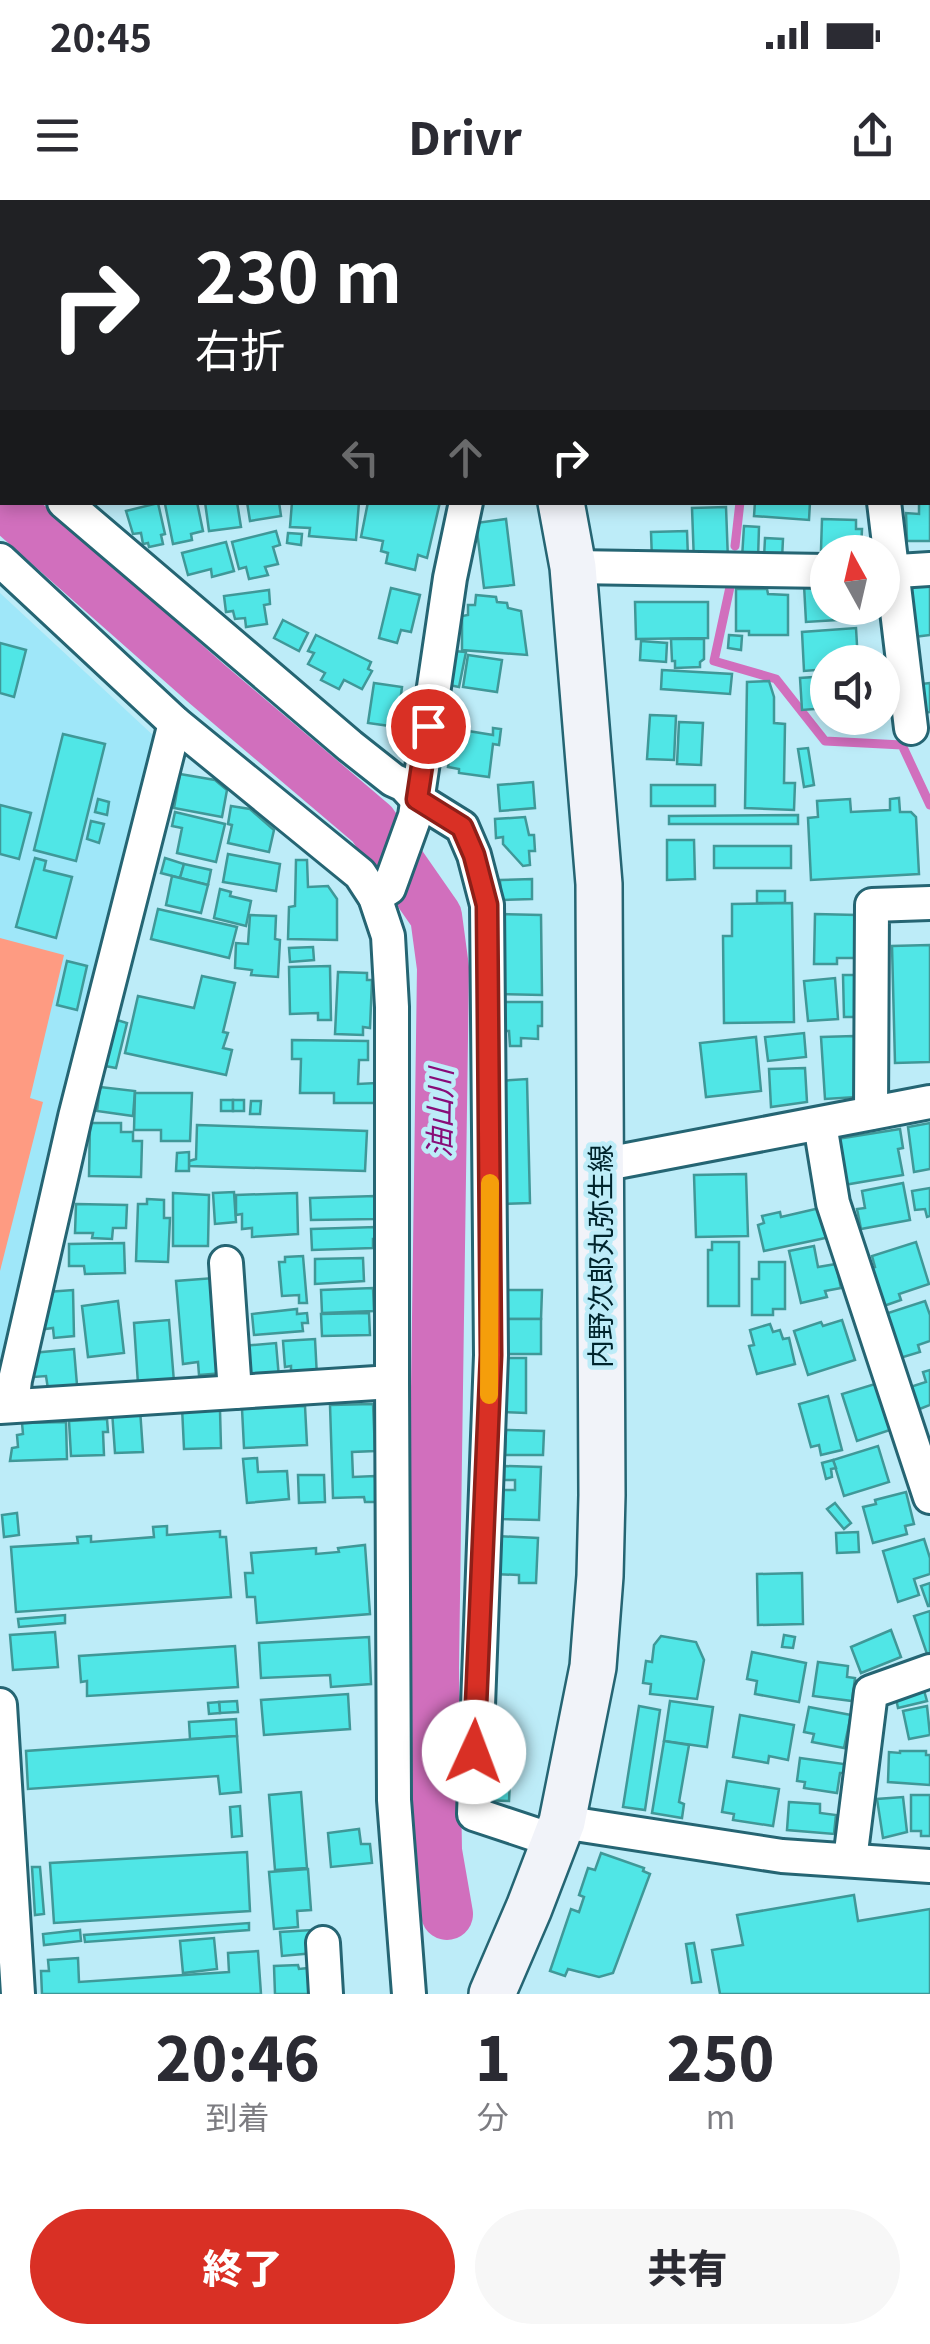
<!DOCTYPE html>
<html lang="ja">
<head>
<meta charset="utf-8">
<style>
  :root { --surface:#fff; --page:#f7f7f7; --text:#2b2b33; --muted:#7c7c81; --accent:#d93025 }
  body { margin:0; font-family:Georgia,"Noto Sans JP",serif; background:var(--page); color:var(--text); height:100vh; display:flex; flex-direction:column; font-size:38px; white-space:nowrap }
  * { box-sizing:border-box; margin:0 }
  p { font-size:32px; color:var(--muted) }
  .icon { flex:none; width:55px; height:55px; fill:none; stroke:currentColor; stroke-width:2; stroke-linecap:round; stroke-linejoin:round }
  .map { position:relative; height:1794px; overflow:hidden }
  .sheet { display:flex; flex-direction:column; background:var(--surface); flex:1 }
  .sheet>* { flex:none }
  .banner { position:absolute; left:0px; top:0px; width:930px; height:305px; box-shadow:0 5px 15px #0003; background:#202124; color:#fff; overflow:hidden }
  .needle { width:65px; rotate:352deg }
  .tools { position:absolute; left:810px; top:335px; display:grid; gap:20px }
  .tools a { display:grid; place-items:center; width:90px; height:90px; border-radius:50%; background:var(--surface); box-shadow:0 5px 15px #0003; font-size:50px }
  .pin { position:absolute; display:grid; place-items:center; width:85px; height:85px; color:#fff; margin:-42px; border:5px solid #fff; border-radius:50%; box-shadow:0 2px 10px #0007 }
  .me { position:absolute; width:110px; margin:-55px; rotate:2deg; stroke-linejoin:round; filter:drop-shadow(0 0 8px #0008) }
  .turn { display:flex; align-items:center; gap:35px; height:210px; padding:0 30px; font-size:45px }
  .turn .icon { width:130px; height:130px; stroke-width:2.5 }
  .turn b { display:block; font-size:70px; line-height:85px }
  .lanes { display:flex; align-items:center; height:95px; padding:0 30px; background:#0003; justify-content:center; gap:50px; direction:ltr }
  .lanes .off { opacity:.35 }
  .eta { display:flex; justify-content:space-evenly; align-items:center; height:170px; text-align:center }
  .eta b { font-size:60px; font-weight:800; line-height:70px }
  .cta { display:flex; gap:20px; margin-top:auto; padding:20px 30px }
  .cta a { flex:1; height:115px; border-radius:60px; background:var(--accent); color:#fff; font-size:40px; font-weight:800; line-height:115px; text-align:center }
  .cta a+a { background:var(--page); color:var(--text) }
  .status { display:flex; justify-content:space-between; align-items:center; height:70px; padding:0 50px; background:var(--surface); direction:ltr }
  .status svg { height:28px; fill:currentColor }
  header { display:flex; justify-content:space-between; align-items:center; height:130px; padding:0 30px; background:var(--surface); font-size:45px; font-weight:800 }
  .map>svg:first-child { display:block }
  .built { fill:#9fe7f9 }
  .green { fill:#fe9b82 }
  .lines { fill:none; stroke-linecap:round; stroke-linejoin:round }
  .stream { stroke:#d16fbd; stroke-width:9 }
  .river { stroke:#d16fbd; stroke-width:52 }
  .building { fill:#50e6e6; stroke:#3f9898; stroke-width:2.5 }
  .minor-casing { stroke:#256573; stroke-width:38 }
  .secondary-casing { stroke:#256573; stroke-width:50 }
  .minor { stroke:#fff; stroke-width:32 }
  .secondary { stroke:#f1f3f9; stroke-width:45 }
  .route-casing { stroke:#8d1f18; stroke-width:25 }
  .route { stroke:#d93025; stroke-width:18 }
  .slow { stroke:#f59e0b; stroke-width:18 }
  .labels { text-anchor:middle; stroke-width:9; stroke-linejoin:round; paint-order:stroke }
  .street-label { font-size:28px; fill:#00242c; stroke:#bdecf8 }
  .water-label { font-size:30px; font-style:italic; fill:#880c78; stroke:#bdecf8 }
</style>
</head>
<body>
<div class="status"><b>20:45</b><svg viewBox="0 0 49 12"><path d="M0 12V9h3v3zM5 12V6h3v6zM10 12V3h3v9zM15 12V0h3v12zM26 1h20v11H26zM47 4h2v5h-2z"/></svg></div>
<header><svg class="icon" aria-label="menu" viewBox="0 0 24 24"><path d="M4 6h16M4 12h16M4 18h16"/></svg>Drivr<svg class="icon" aria-label="share" viewBox="0 0 24 24"><path d="M12 15V3M7 8l5-5 5 5M5 13v7h14v-7"/></svg></header>
<div class="map">
<svg width="930" height="1794" viewBox="0 0 930 1794">
  <rect width="100%" height="100%" fill="#bdecf8"/>
  <polygon class="built" points="0,393 156,538 0,1166"/>
  <polygon class="green" points="0,738 64,755 30,898 43,902 0,1071"/>
  <g class="lines">
    <g class="stream">
      <polyline points="731,0 732,2"/>
      <polyline points="735,346 740,302"/>
      <polyline points="730,387 714,461 776,479 825,541 902,545 930,605"/>
    </g>
    <polyline class="river" points="0,301 207,484 372,624 436,716 443,768 433,1468 436,1651 447,1714"/>
  </g>
  <g class="building">
    <polygon points="153,0 283,0 270,2 153,2"/>
    <rect x="597" y="0" width="60" height="2"/>
    <polygon points="928,20 930,20 930,63 928,64"/>
    <polygon points="2,74 2,138 1,139 0,76"/>
    <polygon points="928,280 930,280 930,341 907,341 906,313 919,314 919,302 928,302"/>
    <polygon points="173,302 197,302 203,331 191,334 192,340 173,344 165,304"/>
    <polygon points="205,302 237,302 241,327 209,331"/>
    <polygon points="247,302 279,302 281,316 250,321"/>
    <polygon points="292,302 359,302 356,340 309,336 310,328 290,327"/>
    <polygon points="368,302 440,302 427,358 418,355 415,370 386,363 388,353 381,351 383,341 361,337"/>
    <polygon points="755,302 810,302 809,320 754,316"/>
    <polygon points="158,303 165,334 161,335 163,344 149,347 148,343 143,344 141,333 133,334 126,311"/>
    <polygon points="726,307 728,360 694,362 692,308"/>
    <polygon points="506,319 514,385 484,388 476,323"/>
    <polygon points="822,319 856,320 856,329 862,329 861,350 821,350"/>
    <polygon points="744,326 759,327 758,359 742,358"/>
    <polygon points="276,331 280,345 273,347 278,364 265,367 268,375 249,379 246,367 239,369 232,342"/>
    <polygon points="687,331 688,358 652,360 651,332"/>
    <polygon points="288,333 302,334 301,345 287,343"/>
    <polygon points="765,338 783,339 782,359 764,358"/>
    <polygon points="226,342 234,371 212,377 211,369 188,375 182,353"/>
    <polygon points="930,380 930,435 905,438 899,384"/>
    <polygon points="828,384 828,408 870,408 870,418 806,422 804,385"/>
    <polygon points="391,388 420,395 411,432 401,430 397,443 379,438"/>
    <polygon points="736,389 767,389 768,394 788,395 788,435 749,435 749,431 736,431"/>
    <polygon points="269,390 270,404 264,405 267,424 246,427 245,418 235,419 233,411 226,412 224,396"/>
    <polygon points="476,395 496,397 497,402 507,403 508,408 521,411 527,455 462,450 462,416 468,415 468,405 475,405"/>
    <polygon points="635,402 708,402 708,438 636,439"/>
    <polygon points="283,420 308,433 299,451 274,438"/>
    <polygon points="856,428 858,462 828,462 828,469 804,471 802,432"/>
    <polygon points="316,435 371,462 368,469 372,471 362,489 344,480 339,489 321,480 325,473 308,464 314,453 308,451"/>
    <polygon points="729,435 742,436 741,450 728,448"/>
    <polygon points="671,439 704,439 704,459 700,462 700,467 675,468 675,461 672,461"/>
    <polygon points="641,441 667,443 666,462 640,460"/>
    <polygon points="0,443 26,450 14,497 0,493"/>
    <polygon points="453,451 466,452 459,487 449,485"/>
    <polygon points="468,455 502,460 497,492 463,487"/>
    <polygon points="662,470 732,474 730,494 661,489"/>
    <polygon points="828,476 828,508 802,510 800,478"/>
    <polygon points="769,481 774,497 774,523 785,524 784,583 795,583 794,610 745,608 747,482"/>
    <polygon points="374,483 402,487 397,527 368,523"/>
    <polygon points="930,483 930,512 916,514 912,485"/>
    <polygon points="882,496 885,519 848,522 848,518 882,518"/>
    <polygon points="650,515 676,516 674,560 647,559"/>
    <polygon points="679,522 703,523 701,565 677,564"/>
    <polygon points="493,528 501,529 499,545 493,544 489,577 459,573 459,569 448,567 451,548 459,549 462,530 493,535"/>
    <polygon points="63,534 105,544 76,661 34,650"/>
    <polygon points="808,548 814,585 804,587 798,549"/>
    <polygon points="180,574 215,580 227,590 222,617 174,608"/>
    <polygon points="533,582 535,608 500,611 498,585"/>
    <rect x="651" y="585" width="64" height="21"/>
    <polygon points="899,598 900,612 911,612 916,617 919,674 811,680 808,618 818,617 817,601 850,599 851,612 890,610 890,599"/>
    <polygon points="98,599 109,602 107,615 95,612"/>
    <polygon points="0,605 31,613 19,659 0,654"/>
    <polygon points="231,606 250,609 274,630 269,652 228,643 232,625 228,624"/>
    <polygon points="175,612 225,624 216,662 177,653 182,628 172,626"/>
    <polygon points="798,615 798,624 669,624 669,616"/>
    <polygon points="525,617 529,635 534,635 535,651 529,651 530,665 523,666 503,644 503,637 496,638 495,619"/>
    <polygon points="91,621 104,624 99,643 87,639"/>
    <polygon points="667,640 694,640 695,679 667,680"/>
    <rect x="714" y="646" width="77" height="22"/>
    <polygon points="228,654 280,664 276,691 223,682"/>
    <polygon points="35,658 46,661 44,670 72,677 56,738 16,727"/>
    <polygon points="165,658 184,664 180,678 161,673"/>
    <polygon points="296,660 307,660 308,687 328,686 337,699 337,740 288,739 289,707 295,706"/>
    <polygon points="184,664 211,670 208,685 180,678"/>
    <polygon points="172,676 208,685 201,713 166,705"/>
    <polygon points="532,679 532,699 501,700 500,680"/>
    <polygon points="220,689 231,692 230,696 251,701 246,726 214,718"/>
    <rect x="757" y="691" width="28" height="12"/>
    <polygon points="792,703 794,822 724,823 723,736 732,736 732,704"/>
    <polygon points="158,709 237,727 229,758 151,739"/>
    <polygon points="493,714 541,715 542,795 492,794"/>
    <polygon points="815,714 857,715 856,758 837,758 837,764 814,764"/>
    <polygon points="250,715 276,716 275,739 280,740 278,777 251,775 252,770 235,768 236,743 248,744"/>
    <polygon points="930,745 930,862 895,863 892,746"/>
    <polygon points="313,747 314,760 290,762 289,748"/>
    <polygon points="67,761 87,766 77,810 57,805"/>
    <polygon points="330,766 331,820 318,820 318,813 290,814 289,767"/>
    <polygon points="338,772 367,773 367,780 372,780 370,828 363,827 363,835 335,834"/>
    <polygon points="843,775 861,775 861,817 844,817"/>
    <polygon points="202,776 235,783 223,832 228,833 223,848 232,850 226,875 125,853 138,796 194,808"/>
    <polygon points="835,778 838,819 808,821 804,781"/>
    <polygon points="500,802 542,802 542,826 538,826 538,839 521,838 521,846 510,846 509,831 500,831"/>
    <polygon points="117,820 127,823 116,868 105,866"/>
    <polygon points="804,833 806,857 768,861 765,837"/>
    <polygon points="854,836 857,897 825,899 821,837"/>
    <polygon points="756,837 761,891 706,897 700,843"/>
    <polygon points="292,840 368,841 368,860 359,860 358,884 376,883 376,903 334,903 334,893 300,893 301,859 292,859"/>
    <polygon points="805,868 807,902 771,907 769,869"/>
    <polygon points="527,879 530,1003 500,1004 497,881"/>
    <polygon points="100,887 135,891 133,916 97,911"/>
    <polygon points="135,893 192,893 190,941 161,941 161,930 134,930"/>
    <rect x="221" y="900" width="12" height="11"/>
    <rect x="233" y="900" width="11" height="11"/>
    <polygon points="251,901 261,901 260,914 250,914"/>
    <polygon points="90,923 121,923 121,932 133,932 133,941 142,941 141,977 89,976"/>
    <polygon points="930,923 930,969 914,972 908,927"/>
    <polygon points="197,925 367,931 365,971 189,966 189,961 196,959"/>
    <polygon points="900,929 903,948 898,949 903,975 844,985 837,939"/>
    <polygon points="189,952 189,971 176,971 177,953"/>
    <polygon points="746,974 748,1036 696,1037 694,975"/>
    <polygon points="903,983 910,1020 861,1029 857,1009 865,1008 862,991"/>
    <polygon points="930,988 930,1016 927,1017 925,1009 915,1010 912,991"/>
    <polygon points="234,992 236,1022 215,1024 213,993"/>
    <polygon points="173,993 209,995 208,1046 173,1046"/>
    <polygon points="297,993 298,1034 252,1037 252,1028 242,1029 242,1014 236,1015 236,995"/>
    <polygon points="375,996 375,1019 311,1020 310,998"/>
    <polygon points="147,999 164,1000 164,1018 170,1018 168,1062 136,1061 138,1004 147,1004"/>
    <polygon points="76,1004 127,1005 126,1028 113,1028 112,1039 92,1038 93,1033 75,1033"/>
    <polygon points="824,1007 830,1037 764,1051 758,1025 764,1023 762,1016 780,1012 781,1017"/>
    <polygon points="376,1027 376,1039 373,1039 373,1048 312,1050 311,1029"/>
    <polygon points="712,1042 739,1042 739,1106 708,1106 708,1050 712,1050"/>
    <polygon points="916,1042 929,1084 899,1094 901,1100 878,1108 871,1068 875,1067 872,1056"/>
    <polygon points="124,1043 125,1073 85,1074 84,1066 69,1066 69,1044"/>
    <polygon points="814,1046 818,1067 836,1064 841,1088 825,1091 827,1097 801,1103 789,1051"/>
    <polygon points="303,1056 307,1103 299,1103 299,1095 282,1096 279,1062 285,1062 285,1057"/>
    <polygon points="363,1058 364,1081 315,1084 315,1059"/>
    <polygon points="759,1062 785,1062 785,1109 773,1109 773,1115 752,1115 752,1079 759,1079"/>
    <polygon points="214,1078 218,1115 212,1115 213,1128 220,1128 224,1173 199,1175 198,1162 183,1164 176,1081"/>
    <polygon points="373,1088 374,1111 322,1113 321,1090"/>
    <polygon points="73,1090 74,1136 54,1138 53,1128 45,1129 43,1108 48,1107 47,1092"/>
    <polygon points="505,1090 542,1090 541,1119 505,1119"/>
    <polygon points="118,1101 124,1153 88,1157 82,1106"/>
    <polygon points="925,1101 930,1115 930,1141 918,1145 920,1152 900,1158 885,1114"/>
    <polygon points="297,1109 297,1114 307,1113 308,1123 302,1123 303,1131 254,1135 252,1114"/>
    <polygon points="369,1113 370,1135 322,1136 321,1114"/>
    <rect x="505" y="1119" width="36" height="35"/>
    <polygon points="169,1120 174,1182 138,1184 134,1123"/>
    <polygon points="842,1120 855,1160 808,1175 794,1131 821,1122 823,1126"/>
    <polygon points="770,1124 773,1132 780,1130 783,1139 789,1138 795,1164 757,1174 749,1146 754,1145 750,1130"/>
    <polygon points="315,1139 317,1177 291,1179 291,1166 285,1167 283,1141"/>
    <polygon points="276,1143 279,1178 245,1179 242,1146"/>
    <polygon points="74,1149 77,1185 48,1189 46,1176 34,1177 32,1153"/>
    <polygon points="501,1158 526,1158 526,1213 501,1212"/>
    <polygon points="930,1170 930,1205 917,1210 910,1187 926,1182 923,1172"/>
    <polygon points="875,1184 890,1230 857,1241 842,1194"/>
    <polygon points="828,1196 842,1250 821,1255 819,1245 811,1247 799,1204"/>
    <polygon points="373,1204 375,1251 352,1252 353,1277 375,1276 376,1302 365,1302 364,1297 333,1298 330,1205"/>
    <polygon points="305,1206 307,1245 244,1248 242,1209"/>
    <polygon points="182,1207 199,1207 199,1211 220,1210 221,1248 184,1249"/>
    <polygon points="140,1209 143,1252 115,1253 112,1211"/>
    <polygon points="107,1219 108,1232 103,1232 104,1255 71,1256 69,1221"/>
    <polygon points="66,1222 67,1259 10,1261 12,1248 18,1247 17,1235 23,1234 22,1223"/>
    <polygon points="506,1230 544,1231 543,1255 505,1255"/>
    <polygon points="878,1246 889,1282 844,1296 833,1260"/>
    <polygon points="257,1258 258,1272 287,1271 289,1299 247,1303 243,1259"/>
    <polygon points="833,1260 836,1268 831,1269 832,1277 826,1279 822,1263"/>
    <polygon points="504,1266 541,1267 539,1320 500,1319 501,1290 515,1290 515,1280 504,1280"/>
    <polygon points="298,1275 324,1275 325,1302 299,1303"/>
    <polygon points="906,1292 914,1324 905,1326 907,1334 873,1343 863,1307 876,1304 875,1300"/>
    <polygon points="835,1303 851,1323 844,1329 827,1309"/>
    <polygon points="17,1313 19,1335 4,1337 2,1315"/>
    <polygon points="167,1326 167,1335 220,1331 220,1337 226,1337 231,1397 16,1412 11,1347 78,1343 77,1337 91,1336 91,1342 154,1337 153,1327"/>
    <polygon points="858,1332 859,1352 837,1353 836,1333"/>
    <polygon points="496,1336 538,1338 536,1383 519,1383 519,1375 494,1374"/>
    <polygon points="924,1339 930,1358 930,1374 914,1379 919,1395 898,1402 883,1351"/>
    <polygon points="365,1345 370,1414 257,1423 255,1397 247,1397 245,1373 253,1373 251,1353 316,1348 316,1354 339,1352 338,1348"/>
    <polygon points="802,1373 803,1424 758,1425 757,1374"/>
    <polygon points="930,1383 930,1406 928,1406 921,1386"/>
    <polygon points="930,1411 930,1453 927,1454 914,1416"/>
    <polygon points="65,1415 65,1423 19,1427 18,1419"/>
    <polygon points="891,1430 901,1457 861,1473 851,1447"/>
    <polygon points="55,1432 58,1467 13,1470 10,1435"/>
    <polygon points="784,1435 795,1437 793,1448 782,1447"/>
    <polygon points="661,1436 696,1442 704,1460 697,1499 650,1494 651,1484 643,1483 646,1461 652,1462 654,1445"/>
    <polygon points="369,1437 371,1484 331,1487 330,1475 261,1478 259,1443"/>
    <polygon points="235,1446 238,1487 87,1496 87,1481 81,1482 79,1456"/>
    <polygon points="752,1452 806,1463 799,1502 755,1494 757,1481 747,1479"/>
    <polygon points="818,1462 848,1466 847,1477 855,1478 852,1501 813,1496"/>
    <polygon points="923,1487 927,1501 898,1508 895,1494"/>
    <polygon points="348,1494 350,1529 264,1535 261,1500"/>
    <polygon points="237,1501 238,1512 220,1513 219,1502"/>
    <polygon points="670,1501 713,1507 707,1547 664,1541"/>
    <polygon points="219,1502 220,1513 209,1514 208,1503"/>
    <polygon points="639,1506 660,1510 645,1610 623,1607"/>
    <polygon points="927,1506 930,1535 909,1539 903,1511"/>
    <polygon points="809,1507 851,1515 844,1548 812,1542 814,1534 804,1532"/>
    <polygon points="740,1515 794,1525 788,1560 769,1556 768,1563 733,1557"/>
    <polygon points="236,1519 237,1536 190,1539 189,1522"/>
    <polygon points="237,1536 241,1592 220,1594 218,1576 28,1589 26,1551"/>
    <polygon points="664,1541 689,1545 679,1602 684,1604 682,1618 652,1613"/>
    <polygon points="900,1551 926,1551 926,1555 930,1555 930,1585 888,1582 889,1552 900,1553"/>
    <polygon points="482,1558 511,1559 509,1601 480,1600"/>
    <polygon points="800,1558 844,1564 844,1573 840,1573 837,1593 804,1588 805,1582 797,1581"/>
    <polygon points="727,1581 779,1589 773,1626 733,1620 734,1614 722,1612"/>
    <polygon points="301,1592 307,1668 275,1670 269,1595"/>
    <polygon points="911,1595 930,1595 930,1636 921,1636 921,1631 911,1631"/>
    <polygon points="903,1597 907,1632 883,1638 877,1599"/>
    <polygon points="789,1602 820,1604 820,1613 836,1615 834,1634 787,1630"/>
    <polygon points="240,1606 242,1636 232,1637 230,1607"/>
    <polygon points="359,1629 361,1644 370,1644 372,1663 331,1667 328,1633"/>
    <polygon points="247,1652 250,1711 54,1723 50,1663"/>
    <polygon points="601,1653 644,1668 643,1671 650,1674 613,1773 599,1777 568,1769 565,1776 550,1771 571,1709 579,1712 584,1697 579,1695 588,1668 595,1670"/>
    <polygon points="32,1667 40,1667 44,1714 35,1715"/>
    <polygon points="308,1669 311,1710 297,1711 298,1727 274,1729 269,1672"/>
    <polygon points="854,1695 858,1721 930,1709 930,1794 720,1794 712,1750 743,1745 737,1715"/>
    <polygon points="249,1723 249,1730 85,1742 84,1735"/>
    <polygon points="80,1730 81,1741 44,1745 43,1734"/>
    <polygon points="312,1730 314,1753 282,1756 280,1732"/>
    <polygon points="214,1738 217,1769 183,1773 180,1741"/>
    <polygon points="694,1743 701,1782 692,1783 686,1744"/>
    <polygon points="258,1751 261,1794 42,1794 41,1771 49,1771 48,1760 78,1758 79,1782 229,1772 228,1753"/>
    <polygon points="298,1765 299,1769 309,1768 310,1794 275,1794 274,1766"/>
  </g>
  <g class="lines">
    <g class="minor-casing">
      <g id="minor">
        <polyline points="883,2 883,0"/>
        <polyline points="0,241 2,243"/>
        <polyline points="64,302 350,546 393,580 404,585 417,599 462,627 474,655 487,705 491,1155 474,1614 555,1641"/>
        <polyline points="884,302 911,528"/>
        <polyline points="0,360 175,523 360,674 375,697 388,736 392,807 392,1182 0,1207"/>
        <polyline points="573,367 828,371"/>
        <polyline points="882,372 930,369"/>
        <polyline points="375,697 389,688 415,616 450,378 466,302"/>
        <polyline points="871,913 872,705 930,703"/>
        <polyline points="820,924 833,1003 930,1297"/>
        <polyline points="601,965 930,902"/>
        <polyline points="226,1063 235,1192"/>
        <polyline points="392,1182 394,1600 409,1794"/>
        <polyline points="12,1206 15,1180 75,917 175,523"/>
        <polyline points="0,1505 18,1794"/>
        <polyline points="562,1622 782,1656 930,1666"/>
        <polyline points="850,1660 871,1492 930,1471"/>
        <polyline points="323,1743 326,1794"/>
      </g>
    </g>
    <g class="secondary-casing">
      <g id="secondary">
        <polyline points="503,0 503,2"/>
        <polyline points="492,1794 529,1708 562,1622 593,1467 600,1376 602,1295 599,684 573,367 561,302"/>
      </g>
    </g>
    <use href="#minor" class="minor"/>
    <use href="#secondary" class="secondary"/>
  </g>
  <g class="lines">
    <g class="route-casing">
      <polyline id="route" points="428,526 417,599 462,627 474,655 487,705 491,1155 474,1552"/>
    </g>
    <use href="#route" class="route"/>
    <polyline class="slow" points="489,1195 490,983"/>
  </g>
  <g class="labels">
    <g class="street-label">
      <text transform="translate(601 1056) rotate(-90)" y="10">内野次郎丸弥生線</text>
    </g>
    <g class="water-label">
      <text transform="translate(441 913) rotate(-89)" y="10">油山川</text>
    </g>
  </g>
</svg>
<div class="tools">
<a><svg class="needle" viewBox="-14 -14 28 28"><path d="M0-13l5 13h-10z" fill="#e53935"/><path d="M0 13l5-13h-10z" fill="#7c7c81"/></svg></a>
<a><svg class="icon" aria-label="sound" viewBox="0 0 24 24"><path d="M4 9h4l5-4v14l-5-4H4zM17 9q2 3 0 6"/></svg></a>
</div>
<div class="pin" style="left:428px;top:526px;background:#d93025"><svg class="icon" aria-label="arrive" viewBox="0 0 24 24"><path d="M6 21V4h12l-3 4 3 4H6"/></svg></div>
<svg class="me" style="left:474px;top:1552px" viewBox="-20 -20 40 40"><circle r="19" fill="#fff"/><path d="M0-13L10 11 0 6-10 11z" fill="#d93025"/></svg>
<div class="banner">
<div class="turn"><svg class="icon" aria-label="right" viewBox="0 0 24 24"><path d="M7 20v-9h11M14 6l5 5-5 5"/></svg><div><b>230 m</b>右折</div></div>
<div class="lanes"><svg class="icon off" aria-label="left" viewBox="0 0 24 24"><path d="M17 20v-9H6M10 6l-5 5 5 5"/></svg><svg class="icon off" aria-label="ahead" viewBox="0 0 24 24"><path d="M12 20V5M6 11l6-6 6 6"/></svg><svg class="icon" aria-label="right" viewBox="0 0 24 24"><path d="M7 20v-9h11M14 6l5 5-5 5"/></svg></div>
</div>
</div>
<section class="sheet">
<div class="eta">
<div><b>20:46</b><p>到着</p></div>
<div><b>1</b><p>分</p></div>
<div><b>250</b><p>m</p></div>
</div>
<div class="cta"><a>終了</a><a>共有</a></div>
</section>
</body>
</html>
